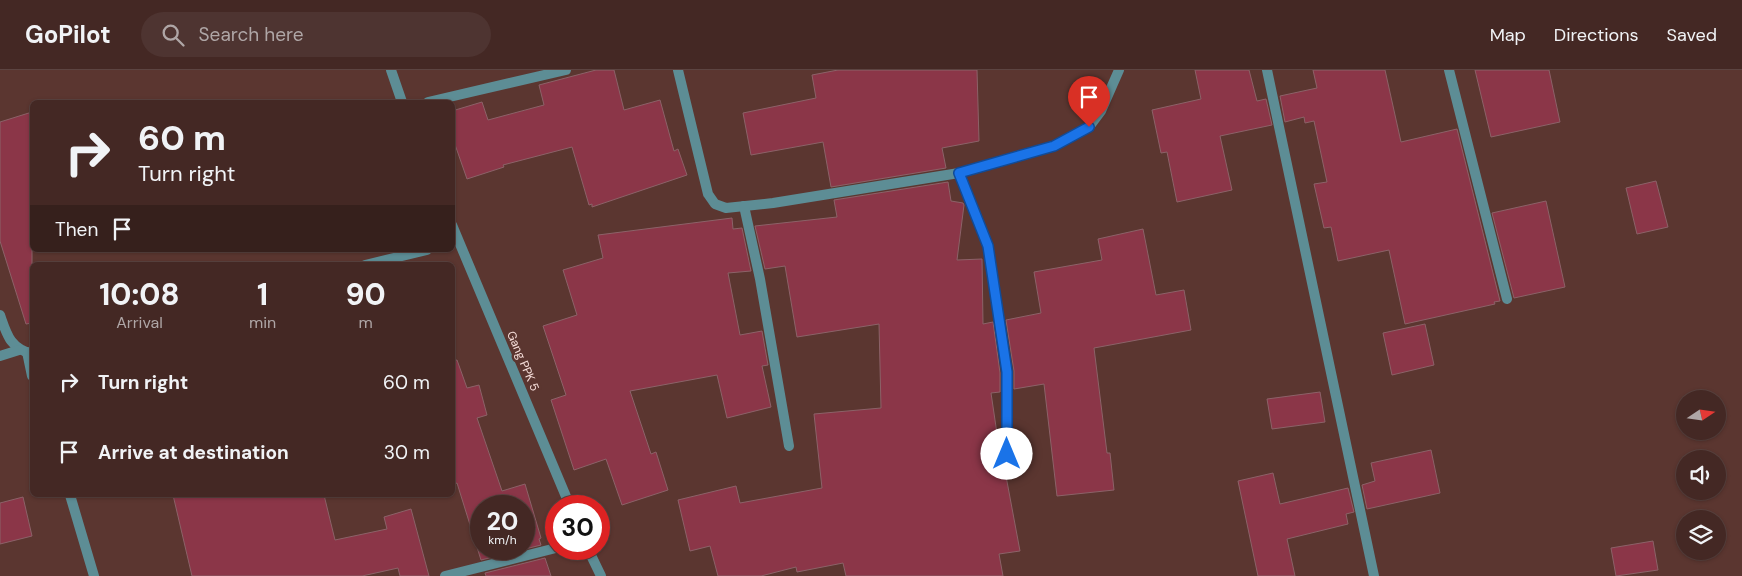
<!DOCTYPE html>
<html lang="en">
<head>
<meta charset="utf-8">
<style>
  :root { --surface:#442824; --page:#4e3431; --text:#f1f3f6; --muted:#afa6a6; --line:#5c4441 }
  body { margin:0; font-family:"DM Sans",sans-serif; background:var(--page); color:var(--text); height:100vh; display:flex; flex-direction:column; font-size:19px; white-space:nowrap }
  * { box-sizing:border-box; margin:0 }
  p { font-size:16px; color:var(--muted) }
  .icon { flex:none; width:28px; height:28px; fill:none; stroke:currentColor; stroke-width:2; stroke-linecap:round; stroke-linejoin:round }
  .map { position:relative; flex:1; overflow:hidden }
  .side { position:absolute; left:30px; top:192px; width:425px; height:235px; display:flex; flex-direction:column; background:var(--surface); border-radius:8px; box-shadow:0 1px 4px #0004,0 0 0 1px var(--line) }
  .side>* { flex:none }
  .guide { position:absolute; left:30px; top:30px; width:425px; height:152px; border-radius:8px; box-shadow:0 1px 4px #0004,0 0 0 1px var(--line); background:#442824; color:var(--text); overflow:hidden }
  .needle { width:32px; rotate:77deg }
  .buttons { position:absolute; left:1676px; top:320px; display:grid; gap:10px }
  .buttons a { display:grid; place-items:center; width:50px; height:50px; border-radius:50%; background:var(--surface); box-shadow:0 1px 4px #0004,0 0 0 1px var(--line); font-size:25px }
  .speed { position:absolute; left:470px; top:425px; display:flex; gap:10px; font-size:25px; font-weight:700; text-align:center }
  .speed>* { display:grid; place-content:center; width:65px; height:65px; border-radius:50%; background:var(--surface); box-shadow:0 1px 4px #0004,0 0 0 1px var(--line); line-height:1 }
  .speed small { font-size:12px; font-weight:400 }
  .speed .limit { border:8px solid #d22; background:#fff; color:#111 }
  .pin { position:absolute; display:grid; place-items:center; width:42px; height:42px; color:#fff; margin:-51px -21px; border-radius:50% 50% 50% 0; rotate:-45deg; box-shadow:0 0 5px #0007 }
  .pin .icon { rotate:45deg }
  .me { position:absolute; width:55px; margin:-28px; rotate:0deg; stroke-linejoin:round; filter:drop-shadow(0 0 4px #0008) }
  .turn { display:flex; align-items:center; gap:18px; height:105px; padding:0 25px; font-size:22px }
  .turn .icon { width:65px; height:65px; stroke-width:2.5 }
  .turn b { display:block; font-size:35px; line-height:42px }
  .then { display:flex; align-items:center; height:48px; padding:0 25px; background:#0003; gap:10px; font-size:19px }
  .eta { display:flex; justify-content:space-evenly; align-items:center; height:85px; text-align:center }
  .eta b { font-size:30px; font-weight:800; line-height:35px }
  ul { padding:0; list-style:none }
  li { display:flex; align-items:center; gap:15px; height:70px; padding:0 25px }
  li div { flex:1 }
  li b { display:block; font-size:19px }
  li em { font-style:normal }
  header { display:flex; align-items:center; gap:30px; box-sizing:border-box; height:70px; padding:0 25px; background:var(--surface); border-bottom:1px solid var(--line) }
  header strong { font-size:24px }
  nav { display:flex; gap:28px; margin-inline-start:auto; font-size:18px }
  .search { width:350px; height:45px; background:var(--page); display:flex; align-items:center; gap:12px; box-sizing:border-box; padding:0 18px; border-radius:28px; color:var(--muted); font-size:19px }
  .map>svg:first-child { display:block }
  .building { fill:#8b3648; stroke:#8c6268; fill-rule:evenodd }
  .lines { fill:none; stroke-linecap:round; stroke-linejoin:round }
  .street { stroke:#5d8d95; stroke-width:10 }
  .route-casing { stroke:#114b97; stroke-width:12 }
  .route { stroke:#1a73e8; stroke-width:9 }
  .labels { text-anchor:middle; stroke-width:5; stroke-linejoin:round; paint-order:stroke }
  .street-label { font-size:12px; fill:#f6deda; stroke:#5b3630 }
</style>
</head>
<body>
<header>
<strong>GoPilot</strong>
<div class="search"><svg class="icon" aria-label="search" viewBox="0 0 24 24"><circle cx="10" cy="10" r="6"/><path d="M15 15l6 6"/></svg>Search here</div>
<nav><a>Map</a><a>Directions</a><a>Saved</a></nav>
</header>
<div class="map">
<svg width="1742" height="506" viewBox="0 0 1742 506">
  <rect width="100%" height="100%" fill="#5b3630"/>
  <g class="building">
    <polygon points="596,0 614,0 624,40 660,30 674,81 678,79 687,105 592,137 592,134 589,135 572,77 503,95 504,97 467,109 452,66 452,41 482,32 488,50 544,35 539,15"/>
    <polygon points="838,0 977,0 979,71 942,78 946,98 831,117 823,72 751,85 743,43 816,28 812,5"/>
    <polygon points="1195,0 1249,0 1257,31 1266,29 1272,55 1220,66 1232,120 1177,132 1167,82 1161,83 1152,40 1201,29"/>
    <polygon points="1313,0 1385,0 1401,72 1457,59 1500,231 1494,232 1495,234 1405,254 1389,180 1338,191 1331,157 1324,158 1314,114 1327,112 1314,51 1305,53 1304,47 1285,52 1280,26 1317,18"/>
    <polygon points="1475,0 1549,0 1560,52 1491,67"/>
    <polygon points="32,42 32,253 26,254 0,171 0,52"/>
    <polygon points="1656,111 1668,157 1637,164 1626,118"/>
    <polygon points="948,112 951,131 963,133 964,135 957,190 982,189 983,254 993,252 1000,303 1000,322 991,323 1000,384 1003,390 1020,481 999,484 1003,506 846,506 843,493 797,502 796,497 761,506 718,506 710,476 690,481 678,430 736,416 740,433 822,418 814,344 881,338 879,254 797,267 785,196 765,199 755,156 837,147 834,130"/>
    <polygon points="1546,131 1565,217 1514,228 1492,143"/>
    <polygon points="732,148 733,159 742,158 751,201 728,203 740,265 762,261 768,295 762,296 771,337 727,348 717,305 630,321 651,384 656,382 668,420 622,435 606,389 574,400 551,330 566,325 543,256 577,245 563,200 603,188 598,165"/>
    <polygon points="1143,159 1156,225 1184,220 1191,260 1094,278 1107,383 1110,383 1114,420 1057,426 1044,314 1014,319 1014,301 1006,250 1041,243 1034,202 1102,190 1098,169"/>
    <polygon points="1425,254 1434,295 1392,305 1383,263"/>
    <path d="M457,290L467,318L479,315L487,345L477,348L502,421L525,414L541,468L539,469L541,475L481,490L457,413L452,415V291ZM481,436H524V479H481Z"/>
    <polygon points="1320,322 1325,352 1272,359 1267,329"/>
    <polygon points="1431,380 1440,423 1367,439 1362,415 1375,411 1371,393"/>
    <polygon points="1273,403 1280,434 1348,418 1354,442 1346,444 1348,454 1287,469 1295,506 1258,506 1238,411"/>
    <polygon points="173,425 324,425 335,470 387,459 384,447 411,439 429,506 400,506 398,498 362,506 192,506"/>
    <polygon points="23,427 32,466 0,474 0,433"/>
    <polygon points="1653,471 1658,500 1616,506 1611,478"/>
    <polygon points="545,488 551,506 486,506 485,503"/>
  </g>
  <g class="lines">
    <g class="street">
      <polyline points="391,0 402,32"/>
      <polyline points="678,0 708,124 715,134 726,138 773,133 959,103 1054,76 1089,57 1101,41 1119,0"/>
      <polyline points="1267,0 1374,506"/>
      <polyline points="1449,0 1507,229"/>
      <polyline points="428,32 566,0"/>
      <polyline points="959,103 988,176 1007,302 1007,384"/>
      <polyline points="744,136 760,209 789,376"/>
      <polyline points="452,155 570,436"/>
      <polyline points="365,195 427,180"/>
      <path d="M0,245C7,265 10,278 32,284"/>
      <polyline points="27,282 32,306"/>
      <polyline points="0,286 19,280"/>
      <polyline points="70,425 94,506"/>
      <polyline points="588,479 601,506"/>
      <polyline points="445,506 556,478"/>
    </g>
  </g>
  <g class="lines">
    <g class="route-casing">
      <polyline id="route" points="1007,384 1007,302 988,176 959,103 1054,76 1089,57"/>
    </g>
    <use href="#route" class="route"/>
  </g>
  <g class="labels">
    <g class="street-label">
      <text transform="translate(523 291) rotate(67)" y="4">Gang PPK 5</text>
    </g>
  </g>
</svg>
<div class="buttons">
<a><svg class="needle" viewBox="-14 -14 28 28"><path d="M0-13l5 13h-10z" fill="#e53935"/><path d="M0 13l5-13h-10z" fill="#afa6a6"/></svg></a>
<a><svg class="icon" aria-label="sound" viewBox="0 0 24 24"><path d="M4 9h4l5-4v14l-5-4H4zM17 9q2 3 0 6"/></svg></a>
<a><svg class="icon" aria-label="layers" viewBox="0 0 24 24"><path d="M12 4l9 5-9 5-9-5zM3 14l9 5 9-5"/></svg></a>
</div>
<div class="speed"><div>20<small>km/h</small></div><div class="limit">30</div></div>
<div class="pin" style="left:1089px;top:57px;background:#d93025"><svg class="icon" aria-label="arrive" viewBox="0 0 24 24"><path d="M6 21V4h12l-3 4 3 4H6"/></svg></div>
<svg class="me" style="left:1007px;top:384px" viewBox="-20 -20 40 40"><circle r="19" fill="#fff"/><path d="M0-13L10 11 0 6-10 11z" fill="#1a73e8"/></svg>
<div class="guide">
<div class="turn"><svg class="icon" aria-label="right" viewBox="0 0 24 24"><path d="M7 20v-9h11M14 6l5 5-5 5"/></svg><div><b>60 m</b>Turn right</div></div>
<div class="then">Then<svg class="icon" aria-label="arrive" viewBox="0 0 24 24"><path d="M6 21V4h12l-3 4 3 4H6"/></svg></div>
</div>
<section class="side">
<div class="eta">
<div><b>10:08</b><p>Arrival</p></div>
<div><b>1</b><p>min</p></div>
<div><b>90</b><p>m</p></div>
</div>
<ul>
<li><svg class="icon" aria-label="right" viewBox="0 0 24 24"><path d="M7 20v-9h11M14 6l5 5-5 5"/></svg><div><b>Turn right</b></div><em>60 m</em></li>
<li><svg class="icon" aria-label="arrive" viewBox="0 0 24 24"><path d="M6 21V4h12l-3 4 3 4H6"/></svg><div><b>Arrive at destination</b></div><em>30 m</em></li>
</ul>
</section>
</div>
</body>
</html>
